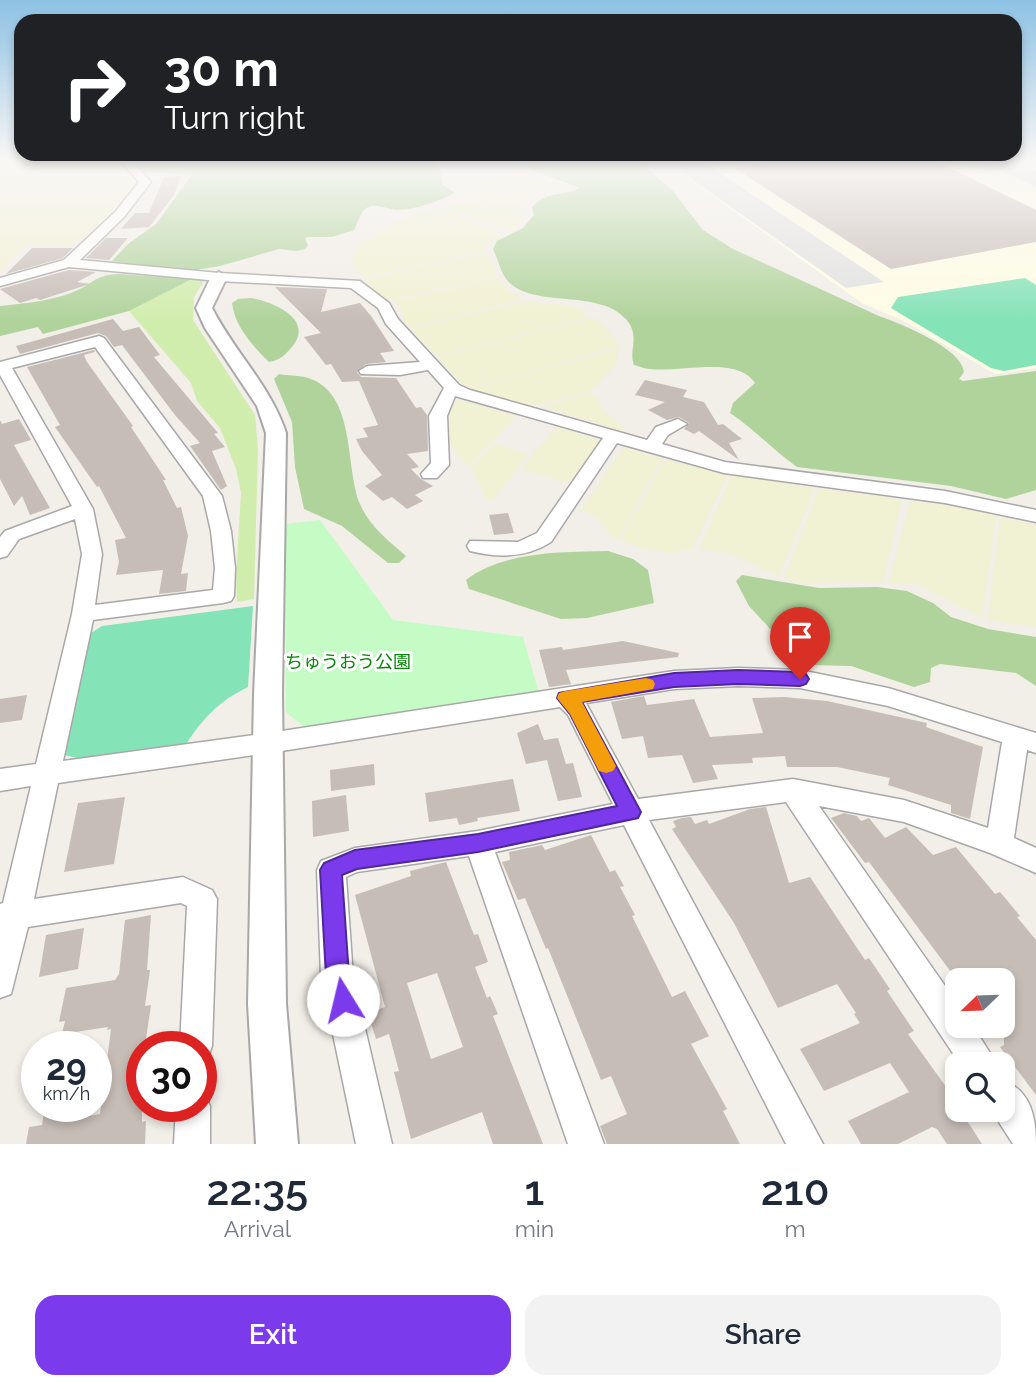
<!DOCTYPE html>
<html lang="en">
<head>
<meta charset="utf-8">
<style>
  :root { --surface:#fff; --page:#f2f2f3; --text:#1f2937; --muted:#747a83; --accent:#7c3aed }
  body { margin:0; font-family:Raleway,"Noto Sans JP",sans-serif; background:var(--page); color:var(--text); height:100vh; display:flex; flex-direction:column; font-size:26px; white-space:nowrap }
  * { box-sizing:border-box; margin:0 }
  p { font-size:23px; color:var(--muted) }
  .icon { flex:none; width:38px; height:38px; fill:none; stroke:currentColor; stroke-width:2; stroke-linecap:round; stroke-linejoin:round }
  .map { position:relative; height:1144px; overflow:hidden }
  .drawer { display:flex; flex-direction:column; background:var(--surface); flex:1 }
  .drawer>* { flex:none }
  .banner { position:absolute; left:14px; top:14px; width:1008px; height:147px; border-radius:21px; box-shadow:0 4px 10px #0003; background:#202124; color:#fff; overflow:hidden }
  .needle { width:46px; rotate:247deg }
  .fabs { position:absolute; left:945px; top:968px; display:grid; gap:14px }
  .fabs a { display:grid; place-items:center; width:70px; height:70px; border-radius:14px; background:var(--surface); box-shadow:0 4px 10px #0003; font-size:35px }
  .speed { position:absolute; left:21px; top:1031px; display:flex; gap:14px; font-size:35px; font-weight:700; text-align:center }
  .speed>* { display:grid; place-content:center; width:91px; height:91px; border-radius:50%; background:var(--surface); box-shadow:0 4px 10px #0003; line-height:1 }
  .speed small { font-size:18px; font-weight:400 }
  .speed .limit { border:10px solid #d22; background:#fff; color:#111 }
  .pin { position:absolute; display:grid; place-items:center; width:60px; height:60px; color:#fff; margin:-72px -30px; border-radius:50% 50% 50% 0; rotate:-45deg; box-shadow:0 0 7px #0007 }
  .pin .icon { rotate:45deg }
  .me { position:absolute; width:77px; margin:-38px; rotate:351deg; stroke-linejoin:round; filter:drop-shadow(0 0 5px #0008) }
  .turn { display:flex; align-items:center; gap:24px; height:147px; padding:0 35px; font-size:32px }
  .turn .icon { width:91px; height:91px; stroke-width:2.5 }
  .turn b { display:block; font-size:49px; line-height:60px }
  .eta { display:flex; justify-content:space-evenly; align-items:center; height:119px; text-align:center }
  .eta b { font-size:42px; font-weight:600; line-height:49px }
  .button { display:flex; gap:14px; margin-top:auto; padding:14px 35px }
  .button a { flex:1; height:80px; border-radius:21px; background:var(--accent); color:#fff; font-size:28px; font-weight:600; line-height:80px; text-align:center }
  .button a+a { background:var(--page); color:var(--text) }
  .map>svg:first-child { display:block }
  .education { fill:#fffde4 }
  .farmland { fill:#f1f1d3 }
  .grass { fill:#d1edad }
  .forest { fill:#b0d39b }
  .park { fill:#c5fcc5 }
  .pitch { fill:#84e3b7 }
  .parking { fill:#e1e1e1 }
  .building { fill:#c7bdb7; fill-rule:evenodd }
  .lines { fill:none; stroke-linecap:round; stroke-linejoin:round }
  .minor-casing { stroke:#a8a8a8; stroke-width:3 }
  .tertiary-casing { stroke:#a8a8a8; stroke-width:4 }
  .minor { fill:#fff; fill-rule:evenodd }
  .tertiary { fill:#fff; fill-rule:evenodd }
  .route { fill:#7c3aed; stroke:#51269a; stroke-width:2 }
  .slow { fill:#f59e0b }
  .labels { text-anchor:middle; stroke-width:6; stroke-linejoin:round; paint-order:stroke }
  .park-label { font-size:18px; fill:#078708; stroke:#fff }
</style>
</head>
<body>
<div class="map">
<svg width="1036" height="1144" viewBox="0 0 1036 1144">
  <rect width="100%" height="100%" fill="#f2eee8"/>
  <polygon class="education" points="664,161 1023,161 1036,167 1036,368 995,374 906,322 862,303"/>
  <g class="farmland">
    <polygon points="0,161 118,161 135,183 131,192 101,224 70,245 26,246 0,272"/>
    <polygon points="514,168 575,187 541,192 525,206 521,211 523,217 517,218 521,221 513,231 445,207 464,199 497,211 465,197 485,182 503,187 488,181 489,178"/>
    <polygon points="439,207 467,217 430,227 470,220 504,236 485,246 483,251 363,277 355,268 352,257 361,241 375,239 370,236 411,215"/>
    <polygon points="485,252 494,261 496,277 390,300 380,296 363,279"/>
    <polygon points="497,278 506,284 508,290 524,299 412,327 404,322 401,307 394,301"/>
    <polygon points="525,301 571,306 582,310 589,317 436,356 411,329"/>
    <polygon points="592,318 604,325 619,346 467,389 437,357"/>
    <polygon points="619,348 615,366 592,390 538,405 529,406 470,389"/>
    <polygon points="587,393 596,397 604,411 625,429 623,431 542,407"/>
    <polygon points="459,400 512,415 515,419 468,466 457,455 446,433 452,405"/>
    <polygon points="556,427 602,441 568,483 522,469"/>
    <polygon points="495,444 528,455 493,499 486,499 471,467"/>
    <polygon points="624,447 662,459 619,537 615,538 609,534 599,519 581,510"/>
    <polygon points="665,460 728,474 693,548 671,553 644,549 620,540"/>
    <polygon points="732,474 815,488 779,576 726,552 699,549"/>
    <polygon points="819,489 902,499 883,582 802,583 784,578"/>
    <polygon points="910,501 962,507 996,516 982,618 918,584 889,583"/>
    <polygon points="1000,518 1036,525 1036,627 988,620"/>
  </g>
  <polygon class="grass" points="192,279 204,281 194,297 193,320 255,415 258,449 254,599 237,602 236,576 241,493 236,469 220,428 197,401 191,383 129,311"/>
  <g class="forest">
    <path d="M131,161H438L435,164L441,171L442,184L455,193C439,201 415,210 396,210C386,209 373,201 364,210C360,215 357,224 354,230L332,237H308L305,238L308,245L305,249L296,251L279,249L220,266L190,271L112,261L128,244L156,224L192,175L144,172Z"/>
    <path d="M531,161H648L646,168L672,190L703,230L733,249L879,316C899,323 962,348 964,372L959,379L963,381L1036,371V490L1006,499L951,486L797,467C773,450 754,429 730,413L733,403L755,383C737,355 679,373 650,369C645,369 639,366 634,365C628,349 641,337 626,319C597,286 523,312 503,274C499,266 497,257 493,249L497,241L523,228L534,215L532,207C549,190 562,197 580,188L529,169L522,164Z"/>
    <path d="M120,274L192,279L129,311L43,334L38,327L0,336V306C26,303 56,301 80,289C99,279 97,275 120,274Z"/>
    <path d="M251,298C274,302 316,320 291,348C284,356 280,360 269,362C253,346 235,327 232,303L238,299Z"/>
    <path d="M279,374C289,376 302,375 311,379C356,396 345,468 360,504C369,526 388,540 406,556L399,563H388L342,526L304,509L295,467L292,422L274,379Z"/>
    <path d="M608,551L633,559L648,570L654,603L587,618L561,619L469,589L466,580C503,551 564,552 608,551Z"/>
    <polygon points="742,575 819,588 877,587 907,591 933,603 951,617 988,629 1036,637 1036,686 1016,673 940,664 931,668 930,682 914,687 851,666 810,665 798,659 749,606 736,581"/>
  </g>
  <polygon class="park" points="320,520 393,620 523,637 539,693 308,730 286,712 285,524"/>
  <g class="pitch">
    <polygon points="1025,278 1036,285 1036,365 1004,371 991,368 891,308 898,297"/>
    <path d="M253,606L248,687C219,701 202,719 185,746L82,759L64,755L88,635L102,626Z"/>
  </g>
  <g class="parking">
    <polygon points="666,161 702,161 884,282 846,288"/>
    <polygon points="966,161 1014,161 1036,171 1036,187 1000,170 988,172"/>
  </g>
  <g class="building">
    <polygon points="782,161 935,161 1036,210 1036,242 891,269 734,168"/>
    <polygon points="181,176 174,195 149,227 121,229 135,213 149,213 164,177"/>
    <polygon points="106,238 128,238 109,260 86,258"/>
    <polygon points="32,248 73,248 63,258 6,274"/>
    <polygon points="69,270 96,272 77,282 90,284 40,300 36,298 20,303 0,289"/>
    <polygon points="275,287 327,289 321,312 360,303 371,316 394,351 380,353 386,362 366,364 357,372 361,377 396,378 416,408 421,407 427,415 428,451 407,454 419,467 411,469 421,479 433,486 415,495 423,501 407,509 392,497 383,501 365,486 382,475 362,451 356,439 368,437 363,428 378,425 359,381 342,382 331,364 326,365 304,337 321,333"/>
    <polygon points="113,319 123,331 139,327 160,355 154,357 218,433 214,434 225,447 212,451 227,486 221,490 190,446 200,443 175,415 122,345 114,347 106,336 98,333 20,354 16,346"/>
    <polygon points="94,350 95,352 84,355 87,362 133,426 131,427 166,480 163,480 177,508 181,507 188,536 181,574 188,573 186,591 159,594 163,570 116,575 119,562 115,540 126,538 99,486 97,487 55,427 60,425 27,367"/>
    <polygon points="645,380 687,390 683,397 704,402 718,425 723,424 742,439 729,443 739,460 699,431 694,434 684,429 689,423 679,417 667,420 648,410 665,402 635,395"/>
    <polygon points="19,419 31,440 14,445 50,508 30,515 22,496 14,506 0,479 0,420 2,424"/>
    <polygon points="508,513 514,533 494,535 489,515"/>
    <polygon points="623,641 679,653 678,657 566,670 571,684 549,687 539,650 562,647 563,650"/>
    <polygon points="27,695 22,720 0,723 0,699"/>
    <polygon points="644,696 647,705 694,699 710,737 763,733 752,698 784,697 827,701 927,723 926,727 983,747 970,819 951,813 951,805 888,785 890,778 837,767 787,767 785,756 752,758 753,763 712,765 718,779 693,783 682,755 648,758 643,736 622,739 611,702"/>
    <polygon points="538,724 544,740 558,738 566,764 573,763 582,797 558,801 547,760 526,764 517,733"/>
    <polygon points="374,764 375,785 331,791 330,770"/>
    <polygon points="513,779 520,811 477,818 478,821 459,825 457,818 429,822 425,793"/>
    <polygon points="346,795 349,831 313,837 312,801"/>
    <polygon points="125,797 114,864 64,872 78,803"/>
    <polygon points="766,807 789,883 810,877 865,960 869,958 890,989 887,991 914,1031 908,1034 957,1102 957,1110 963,1110 966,1114 964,1116 982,1144 947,1144 937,1129 932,1127 898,1144 861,1144 848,1121 909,1092 890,1063 824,1091 800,1049 860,1023 854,1014 856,1013 837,984 778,1008 734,923 672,829 676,827 673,821 682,818 691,817 695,824 707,820 709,824 750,809"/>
    <polygon points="844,813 857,816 861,821 869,818 885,838 906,827 933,855 956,847 995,894 1000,892 1020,916 1017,917 1036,940 1036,1095 1000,1047 1004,1045 1003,980 957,980 869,862 865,863 831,818"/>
    <polygon points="591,835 610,872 615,870 624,886 620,887 635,915 632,916 672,997 685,991 709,1036 691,1044 727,1109 723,1111 740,1144 607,1144 600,1126 627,1114 611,1076 601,1080 548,948 546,949 525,898 518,900 502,862 510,860 509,852 542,845 545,850"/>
    <path d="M446,862L474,935L478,934L488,962L475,967L487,998L490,996L498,1014L493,1016L543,1144H493L482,1112L411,1139L394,1072L399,1071L389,1034L376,1039L368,1013L385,1007L355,895L411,876L410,871ZM437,973L463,1047L431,1059L407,983Z"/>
    <polygon points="151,915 147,970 150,970 145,1006 151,1005 145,1046 142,1046 142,1122 146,1121 145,1144 26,1144 29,1127 42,1125 45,1106 69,1106 67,1120 100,1114 111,1029 107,1030 108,1027 62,1034 65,1021 59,1022 66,988 115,980 119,974 125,920"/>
    <polygon points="84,928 78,969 39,977 46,935"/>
  </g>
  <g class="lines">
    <g class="minor-casing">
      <g id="minor">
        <path d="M121,161H132L151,182L124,217L80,260L219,273L360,281L389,303L398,319L459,385L470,390L647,440L656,427L678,419L687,424L668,435L662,444L725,462L945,491L1036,510V522L945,503L724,473L617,443L551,542C526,558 498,558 470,551L467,546L470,541L518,542L537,533L603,438L455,396L447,416L449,465L437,478H423L421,474L431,463L429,416L444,388L428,370L400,375L361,374L359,371L367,366L420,362L386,324L378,308L351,288L219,281L69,267L0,286V278L64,260L116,211L139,182Z"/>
        <path d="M99,336L104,338L222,496L231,531L235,568L234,596L231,601L223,603L93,620L63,761L269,733L674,671L738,668L800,670L888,688L1036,733V753L1027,750L1014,838L1036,848V873L990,853L904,822L819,806L957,1003V1026H973L997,1064H960L786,802L649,820L823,1144H786L624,825L495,852L604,1144H568L469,856L357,872L346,877L353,977L392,1144H356L321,977L317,870L321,861L355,848L478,831L613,804L568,715L560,707L269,753L58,783L34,899L183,877L212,890L217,899L212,1046L208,1058L201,1060V1046H180L187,906L181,903L28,927L11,994L0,998V904L3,903L31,786L0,791V769L36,764L72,614L82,554L75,519L19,539L7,556L0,558V537L5,531L72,506L0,375V362ZM95,347L203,496L211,531L215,568L213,590L95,605L102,554L93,509L12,368ZM738,686L800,688L888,706L1002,742L988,828L904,800L793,779L638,799L586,703L674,689Z"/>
        <path d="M1003,1080C1031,1091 1036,1117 1036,1144H1013L991,1110H1003Z"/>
        <polygon points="201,1092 205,1094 210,1106 210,1144 174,1144 176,1106 201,1106"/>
      </g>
    </g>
    <g class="tertiary-casing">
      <path id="tertiary" d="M219,272L227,277L212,308C235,353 270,385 286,433L282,694L286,1004L298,1144H256L248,1004L254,694L266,433L257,406L205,328L196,308L211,277Z"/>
    </g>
    <use href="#minor" class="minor"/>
    <use href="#tertiary" class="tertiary"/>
  </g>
  <linearGradient id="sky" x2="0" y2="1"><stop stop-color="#8ec2e5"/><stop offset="0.5" stop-color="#f9f7f5"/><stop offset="1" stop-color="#f9f7f5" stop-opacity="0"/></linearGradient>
  <rect width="1036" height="321" fill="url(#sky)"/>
  <polygon class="route" points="738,670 800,672 806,674 809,679 806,684 800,686 738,684 674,687 582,702 641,812 638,818 478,852 357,869 342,875 349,976 355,1000 351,1009 343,1012 334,1009 326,976 320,870 324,863 355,850 478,834 617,806 570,714 557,698 559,693 674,673"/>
  <polygon class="slow" points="646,678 653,680 655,684 653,689 582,702 616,766 613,771 606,773 599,771 570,714 557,698 559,693 566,691"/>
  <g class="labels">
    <g class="park-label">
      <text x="348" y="668">ちゅうおう公園</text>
    </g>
  </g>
</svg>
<div class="fabs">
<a><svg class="needle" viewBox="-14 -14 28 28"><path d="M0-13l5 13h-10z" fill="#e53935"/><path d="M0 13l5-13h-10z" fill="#747a83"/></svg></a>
<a><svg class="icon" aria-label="search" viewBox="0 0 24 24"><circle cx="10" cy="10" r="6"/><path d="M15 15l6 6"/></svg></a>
</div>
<div class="speed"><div>29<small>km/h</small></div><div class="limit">30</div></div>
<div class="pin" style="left:800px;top:679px;background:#d93025"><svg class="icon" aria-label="arrive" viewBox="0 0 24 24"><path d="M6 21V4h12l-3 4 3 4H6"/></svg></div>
<svg class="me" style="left:343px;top:1000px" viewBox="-20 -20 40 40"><circle r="19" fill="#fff"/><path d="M0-13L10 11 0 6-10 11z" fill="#7c3aed"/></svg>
<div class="banner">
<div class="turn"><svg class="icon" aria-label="right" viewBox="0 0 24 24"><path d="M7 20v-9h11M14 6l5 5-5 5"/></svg><div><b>30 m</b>Turn right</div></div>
</div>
</div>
<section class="drawer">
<div class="eta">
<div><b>22:35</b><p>Arrival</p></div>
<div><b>1</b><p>min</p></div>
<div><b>210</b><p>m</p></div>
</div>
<div class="button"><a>Exit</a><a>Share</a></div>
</section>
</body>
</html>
